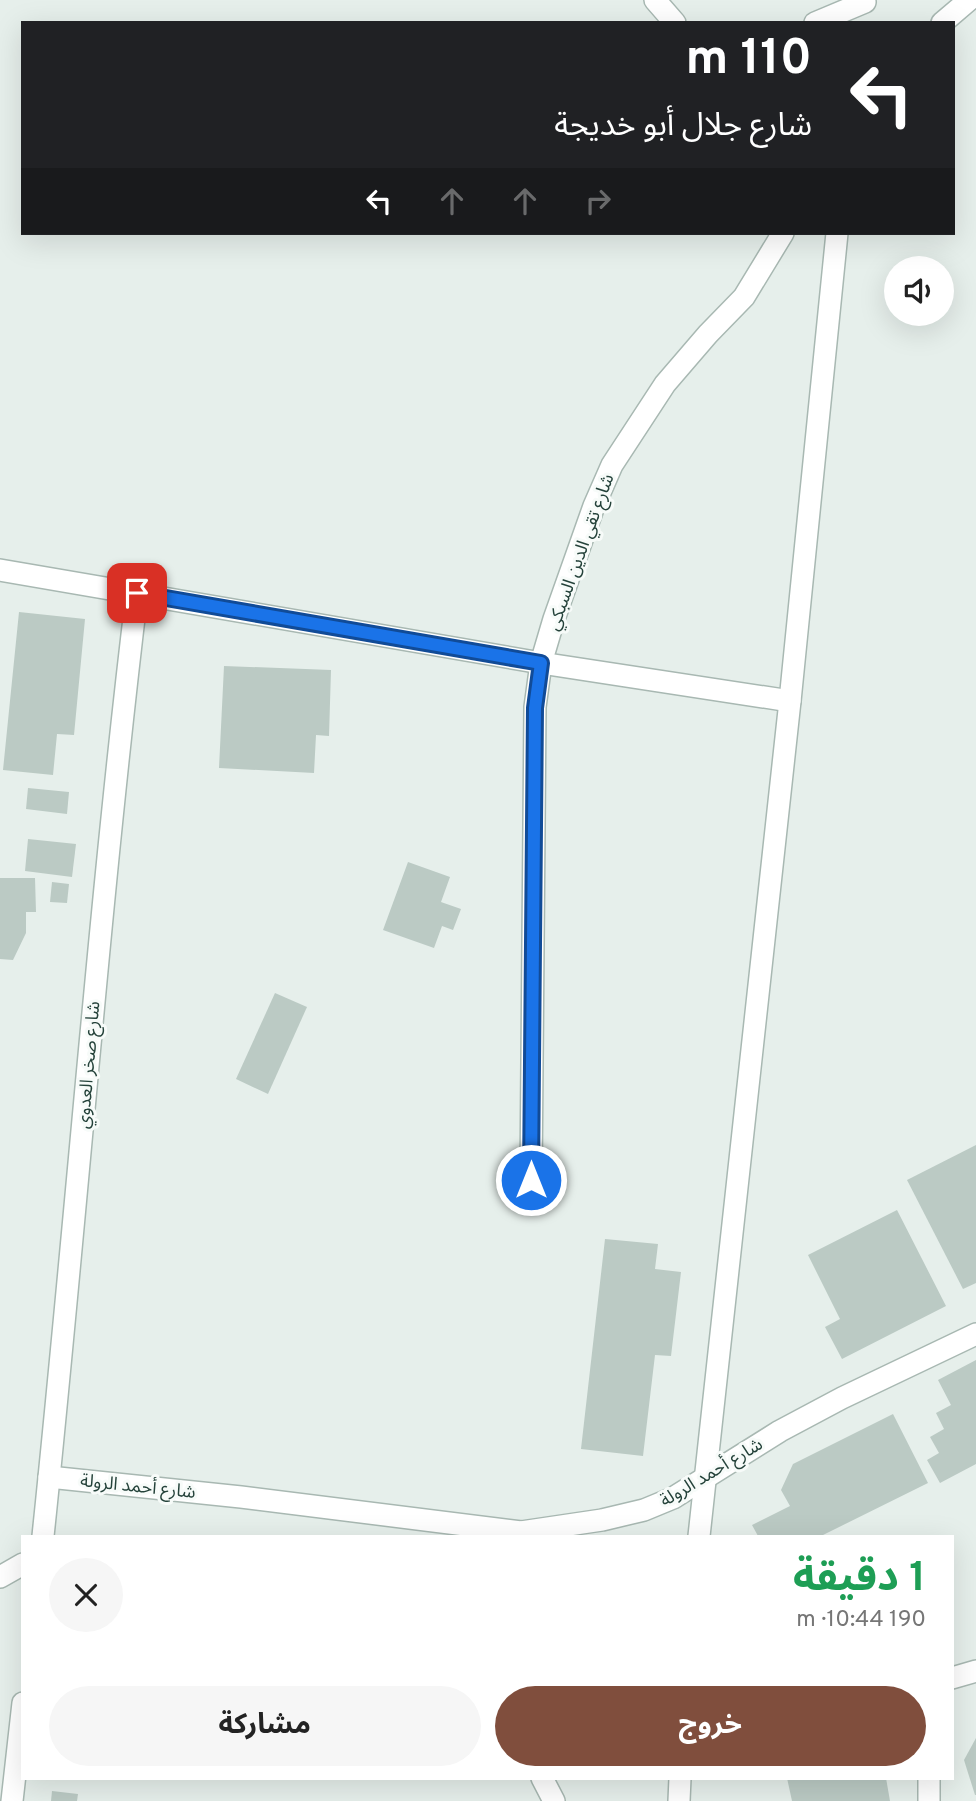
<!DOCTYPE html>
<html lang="ar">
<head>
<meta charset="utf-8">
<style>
  :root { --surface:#fff; --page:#f6f6f6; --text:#222; --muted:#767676; --accent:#804e3d }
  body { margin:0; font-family:Overpass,"Noto Sans Arabic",sans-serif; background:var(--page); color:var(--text); direction:rtl; height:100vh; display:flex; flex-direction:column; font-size:26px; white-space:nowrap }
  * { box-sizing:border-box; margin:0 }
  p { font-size:23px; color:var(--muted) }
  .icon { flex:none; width:38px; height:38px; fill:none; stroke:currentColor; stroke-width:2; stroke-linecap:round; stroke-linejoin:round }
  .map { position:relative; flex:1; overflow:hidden; direction:ltr }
  .sheet { position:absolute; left:21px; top:1535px; width:933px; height:245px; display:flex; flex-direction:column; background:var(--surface); border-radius:0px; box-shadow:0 7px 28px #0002; direction:rtl }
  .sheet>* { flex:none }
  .banner { position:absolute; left:21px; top:21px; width:934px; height:214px; border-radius:0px; box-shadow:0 7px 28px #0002; direction:rtl; background:#202124; color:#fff; overflow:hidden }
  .buttons { position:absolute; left:884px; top:256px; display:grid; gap:14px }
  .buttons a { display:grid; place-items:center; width:70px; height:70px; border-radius:50%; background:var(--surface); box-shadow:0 7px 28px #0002; font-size:35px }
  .pin { position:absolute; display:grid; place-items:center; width:60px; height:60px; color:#fff; margin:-30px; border-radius:14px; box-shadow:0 4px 10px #0006 }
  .me { position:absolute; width:77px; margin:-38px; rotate:0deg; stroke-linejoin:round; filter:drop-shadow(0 0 5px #0008) }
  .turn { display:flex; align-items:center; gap:24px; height:147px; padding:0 28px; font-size:32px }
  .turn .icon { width:91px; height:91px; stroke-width:2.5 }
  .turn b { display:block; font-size:49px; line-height:60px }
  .lanes { display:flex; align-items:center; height:66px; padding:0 28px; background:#0003; justify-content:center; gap:35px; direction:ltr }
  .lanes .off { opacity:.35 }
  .round { display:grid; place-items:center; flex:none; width:74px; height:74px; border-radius:37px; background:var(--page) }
  .head { display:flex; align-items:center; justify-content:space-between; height:119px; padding:0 28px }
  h1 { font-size:42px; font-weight:700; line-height:52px; color:#1e9e55 }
  .button { display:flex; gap:14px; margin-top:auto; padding:14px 28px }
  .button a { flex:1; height:80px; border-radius:42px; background:var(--accent); color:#fff; font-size:28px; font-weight:700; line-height:80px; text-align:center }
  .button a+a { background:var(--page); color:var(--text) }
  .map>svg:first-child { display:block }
  .building { fill:#bbcac4 }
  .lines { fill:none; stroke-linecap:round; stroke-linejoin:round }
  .minor-casing { stroke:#a8b8b2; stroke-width:24 }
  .minor { stroke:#fff; stroke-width:21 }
  .route-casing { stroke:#114b97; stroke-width:18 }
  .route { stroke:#1a73e8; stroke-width:12 }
  .labels { text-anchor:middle; stroke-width:6; stroke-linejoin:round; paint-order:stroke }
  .street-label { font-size:18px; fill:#24423a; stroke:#f7fbf9 }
</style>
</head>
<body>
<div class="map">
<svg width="976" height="1801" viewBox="0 0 976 1801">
  <rect width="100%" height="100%" fill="#e6efeb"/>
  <g class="building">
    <polygon points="19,612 85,619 74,735 57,734 53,775 3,770"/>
    <polygon points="224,666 331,670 329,736 316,735 314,773 219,768"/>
    <polygon points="28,788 69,792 67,814 26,809"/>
    <polygon points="28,839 76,844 72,877 25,871"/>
    <polygon points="408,862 450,877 441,902 461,909 453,930 442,926 434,948 383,930"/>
    <polygon points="0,878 35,878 36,912 26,912 26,933 13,960 0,959"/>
    <polygon points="52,882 69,884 67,903 50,902"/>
    <polygon points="275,993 307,1007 268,1094 236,1079"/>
    <polygon points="976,1145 976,1283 963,1289 907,1180"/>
    <polygon points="897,1210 946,1306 842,1359 825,1327 840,1319 808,1255"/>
    <polygon points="605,1239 658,1244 655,1269 681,1272 671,1356 655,1355 643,1456 581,1449"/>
    <polygon points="976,1360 976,1464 940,1483 927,1460 939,1453 930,1437 944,1429 936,1413 951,1405 938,1380"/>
    <polygon points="893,1414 928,1483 821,1536 758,1536 752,1525 790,1506 781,1490 793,1464"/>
    <polygon points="976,1738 976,1795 975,1795 964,1760"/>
    <polygon points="787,1778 886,1778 890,1801 792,1801"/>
    <polygon points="52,1791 78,1794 77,1801 51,1801"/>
  </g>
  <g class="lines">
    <g class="minor-casing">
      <g id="minor">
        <polyline points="655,0 675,23"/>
        <polyline points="815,23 865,2"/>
        <polyline points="942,23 969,0"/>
        <polyline points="0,570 541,663 790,701"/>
        <polyline points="531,1180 535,707 541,663 554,619 594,506 612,465 665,384 708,334 744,297 783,233"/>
        <polyline points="49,1477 241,1497 521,1532 602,1520 644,1510 673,1498 780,1431 842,1398 976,1334"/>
        <path d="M43,1536C76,1222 99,907 137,593"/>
        <polyline points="699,1536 790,701 837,233"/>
        <polyline points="0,1577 23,1564"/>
        <polyline points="952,1678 976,1671"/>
        <polyline points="542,1778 554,1801"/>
        <polyline points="12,1801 23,1703"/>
        <polyline points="679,1801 680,1778"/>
        <polyline points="929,1801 929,1778"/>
      </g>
    </g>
    <use href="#minor" class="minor"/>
  </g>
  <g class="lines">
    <g class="route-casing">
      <polyline id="route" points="137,593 541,663 535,708 531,1180"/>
    </g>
    <use href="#route" class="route"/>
  </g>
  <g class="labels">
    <g class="street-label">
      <text transform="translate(580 552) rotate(-70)" y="6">شارع تقي الدين السبكي</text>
      <text transform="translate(88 1065) rotate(-85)" y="6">شارع صخر العدوي</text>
      <text transform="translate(711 1472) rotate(-31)" y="6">شارع أحمد الرولة</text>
      <text transform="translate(138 1486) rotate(6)" y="6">شارع أحمد الرولة</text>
    </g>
  </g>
</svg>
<div class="buttons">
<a><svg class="icon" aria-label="sound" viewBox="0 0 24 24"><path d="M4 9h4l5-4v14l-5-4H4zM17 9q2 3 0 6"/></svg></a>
</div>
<div class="pin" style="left:137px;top:593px;background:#d93025"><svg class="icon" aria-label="arrive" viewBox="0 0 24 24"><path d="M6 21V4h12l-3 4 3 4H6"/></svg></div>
<svg class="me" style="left:531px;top:1180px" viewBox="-20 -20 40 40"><circle r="17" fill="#1a73e8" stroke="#fff" stroke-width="3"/><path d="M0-11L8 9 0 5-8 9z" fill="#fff"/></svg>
<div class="banner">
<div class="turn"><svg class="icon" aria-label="left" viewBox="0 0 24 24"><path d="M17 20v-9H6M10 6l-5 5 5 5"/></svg><div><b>110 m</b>شارع جلال أبو خديجة</div></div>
<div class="lanes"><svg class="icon" aria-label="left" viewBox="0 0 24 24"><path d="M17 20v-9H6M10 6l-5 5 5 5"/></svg><svg class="icon off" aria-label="ahead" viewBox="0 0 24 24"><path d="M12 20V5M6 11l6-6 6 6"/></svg><svg class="icon off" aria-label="ahead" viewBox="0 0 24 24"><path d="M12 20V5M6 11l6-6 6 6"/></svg><svg class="icon off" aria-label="right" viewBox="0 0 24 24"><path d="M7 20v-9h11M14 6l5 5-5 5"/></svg></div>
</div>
<section class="sheet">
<div class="head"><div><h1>1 دقيقة</h1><p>190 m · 10:44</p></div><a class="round"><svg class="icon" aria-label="close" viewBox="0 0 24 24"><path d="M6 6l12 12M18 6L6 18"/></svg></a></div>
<div class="button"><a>خروج</a><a>مشاركة</a></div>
</section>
</div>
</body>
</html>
